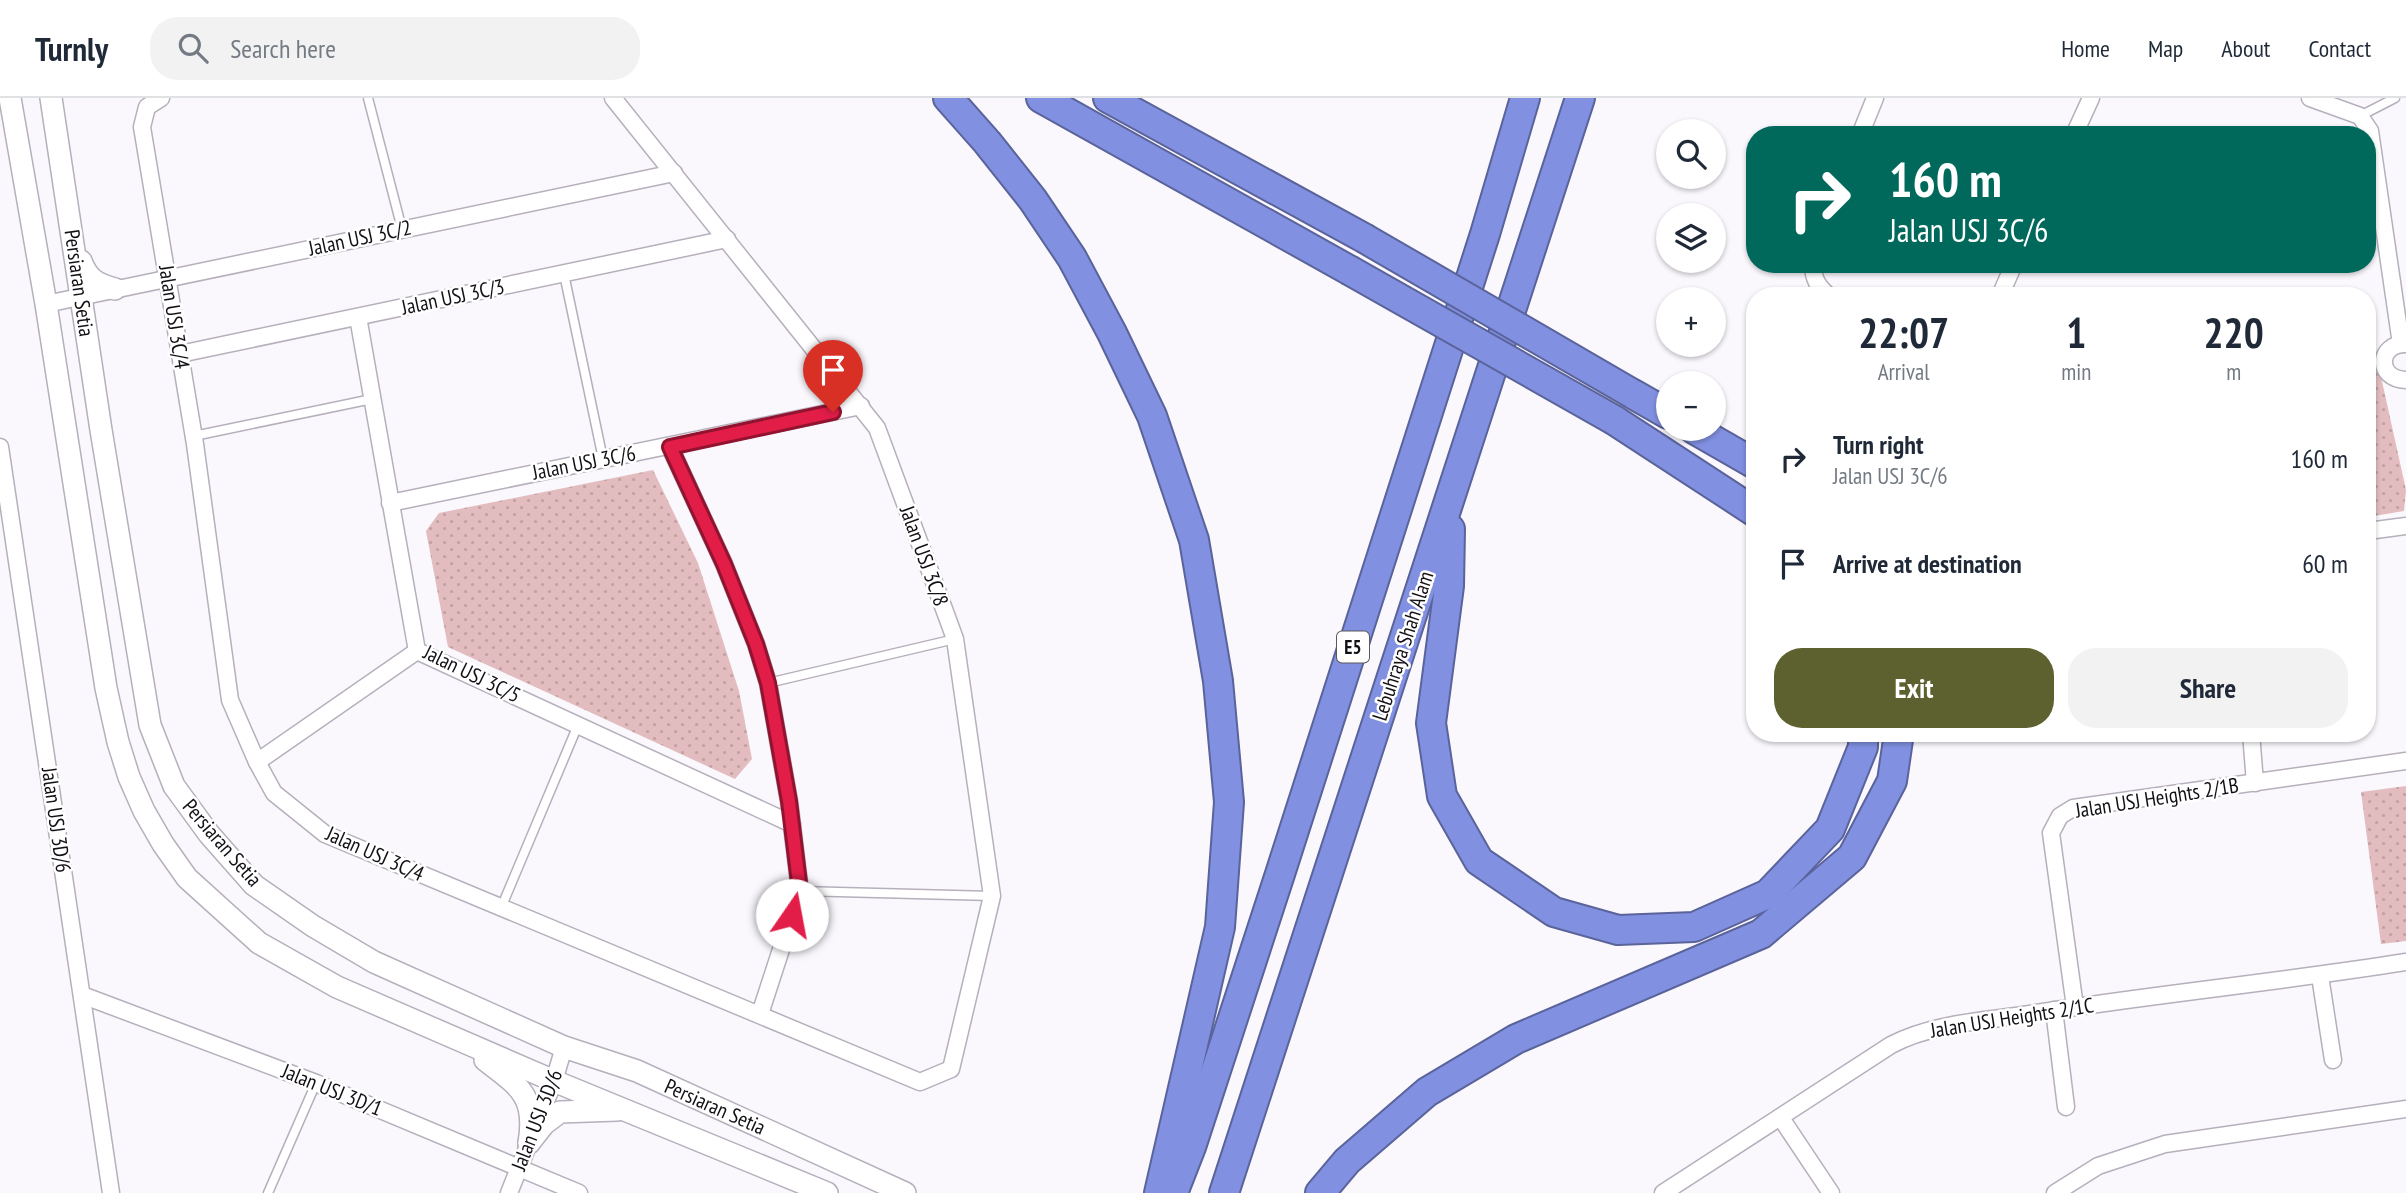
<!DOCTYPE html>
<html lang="en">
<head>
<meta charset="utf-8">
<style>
  :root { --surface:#fff; --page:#f2f2f3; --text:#1f2937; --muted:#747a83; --line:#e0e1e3; --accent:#5d612f }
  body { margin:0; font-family:"PT Sans Narrow",sans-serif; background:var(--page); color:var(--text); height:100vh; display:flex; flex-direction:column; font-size:26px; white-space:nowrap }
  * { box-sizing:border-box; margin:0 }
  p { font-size:23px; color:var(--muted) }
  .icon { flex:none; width:38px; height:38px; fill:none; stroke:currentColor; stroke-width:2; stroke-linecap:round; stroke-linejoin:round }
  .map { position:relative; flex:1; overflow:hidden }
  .drawer { position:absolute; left:1746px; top:189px; width:630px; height:455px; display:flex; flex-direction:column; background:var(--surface); border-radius:28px; box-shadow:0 2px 5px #0004 }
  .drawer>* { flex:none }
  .top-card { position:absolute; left:1746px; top:28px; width:630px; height:147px; border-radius:28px; box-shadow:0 2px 5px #0004; background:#00695c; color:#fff; overflow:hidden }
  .tools { position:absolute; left:1656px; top:21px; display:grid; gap:14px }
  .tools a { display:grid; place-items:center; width:70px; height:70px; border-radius:50%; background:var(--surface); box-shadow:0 2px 5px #0004; font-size:35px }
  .pin { position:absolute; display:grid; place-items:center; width:60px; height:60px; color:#fff; margin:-72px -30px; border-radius:50% 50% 50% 0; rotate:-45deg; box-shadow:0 0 7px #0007 }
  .pin .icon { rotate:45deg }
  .me { position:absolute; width:77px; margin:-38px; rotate:12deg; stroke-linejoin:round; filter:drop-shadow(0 0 5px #0008) }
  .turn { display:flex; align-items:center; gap:24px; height:147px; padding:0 28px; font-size:32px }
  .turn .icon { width:91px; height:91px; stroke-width:2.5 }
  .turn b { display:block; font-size:49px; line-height:60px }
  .eta { display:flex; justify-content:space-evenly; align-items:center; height:119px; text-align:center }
  .eta b { font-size:42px; font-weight:700; line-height:49px }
  .cta { display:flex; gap:14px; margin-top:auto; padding:14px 28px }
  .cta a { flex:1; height:80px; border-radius:28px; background:var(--accent); color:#fff; font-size:28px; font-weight:700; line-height:80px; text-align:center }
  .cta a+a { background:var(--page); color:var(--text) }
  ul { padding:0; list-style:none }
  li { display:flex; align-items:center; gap:21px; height:105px; padding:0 28px }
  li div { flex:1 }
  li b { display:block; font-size:26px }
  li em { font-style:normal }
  header { display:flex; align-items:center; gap:42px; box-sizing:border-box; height:98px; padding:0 35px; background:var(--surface); border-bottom:2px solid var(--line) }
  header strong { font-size:33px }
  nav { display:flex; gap:38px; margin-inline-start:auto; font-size:24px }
  .search { width:490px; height:63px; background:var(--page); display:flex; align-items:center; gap:18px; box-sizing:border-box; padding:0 24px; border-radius:28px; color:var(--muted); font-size:26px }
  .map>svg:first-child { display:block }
  .green { fill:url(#green-dots) }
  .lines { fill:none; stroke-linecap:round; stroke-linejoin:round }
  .service-casing { stroke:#b6afbc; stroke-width:11 }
  .minor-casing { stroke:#b6afbc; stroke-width:19 }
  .secondary-casing { stroke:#b6afbc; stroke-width:24 }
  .motorway-casing { stroke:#5a639a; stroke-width:32 }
  .service { stroke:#fff; stroke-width:8 }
  .minor { stroke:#fff; stroke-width:16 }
  .secondary { stroke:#fff; stroke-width:21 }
  .motorway { stroke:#8190e1; stroke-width:28 }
  .motorway-bridge-casing { stroke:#5a639a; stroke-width:32; stroke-linecap:butt }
  .motorway-bridge { stroke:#8190e1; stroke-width:28 }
  .route-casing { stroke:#92132f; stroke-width:18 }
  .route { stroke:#e11d48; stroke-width:12 }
  .labels { text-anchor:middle; stroke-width:5; stroke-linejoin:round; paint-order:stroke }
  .shield { fill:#fff; stroke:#59585b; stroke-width:2 }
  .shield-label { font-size:19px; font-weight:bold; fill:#121015 }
  .street-label { font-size:21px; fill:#121015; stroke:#fff }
</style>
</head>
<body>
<header>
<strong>Turnly</strong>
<div class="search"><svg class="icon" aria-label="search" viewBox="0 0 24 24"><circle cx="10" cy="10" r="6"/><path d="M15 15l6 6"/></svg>Search here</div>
<nav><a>Home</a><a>Map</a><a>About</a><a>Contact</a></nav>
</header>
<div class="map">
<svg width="2406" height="1095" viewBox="0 0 2406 1095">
  <defs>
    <pattern id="green-dots" width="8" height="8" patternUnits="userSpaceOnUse" patternTransform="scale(1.75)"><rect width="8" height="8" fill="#e2bcbe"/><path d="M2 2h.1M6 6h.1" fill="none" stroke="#c1a1a2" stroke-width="1.8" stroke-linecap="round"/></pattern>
  </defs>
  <rect width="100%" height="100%" fill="#faf8fd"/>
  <g class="green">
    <polygon points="2376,256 2406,392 2404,413 2368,419 2368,258"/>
    <polygon points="653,372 698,465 739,593 752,661 735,681 448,549 426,433 439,415"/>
    <polygon points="2406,688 2406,843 2381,846 2361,694"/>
  </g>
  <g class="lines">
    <g class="service-casing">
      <g id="service">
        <polyline points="368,0 402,131"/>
        <polyline points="2360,18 2395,0"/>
        <polyline points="564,176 603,361"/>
        <polyline points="194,338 372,301"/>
        <polyline points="768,585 955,541"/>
        <polyline points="800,793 992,798"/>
        <polyline points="501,810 578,627"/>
        <polyline points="268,1095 316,985"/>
      </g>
    </g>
    <g class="minor-casing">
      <g id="minor">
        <polyline points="161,0 147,9 142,29 195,346 230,602 257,664 274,695 325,736 920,984 951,971 992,798 955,541 947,519 877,330 613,0"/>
        <polyline points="2310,0 2360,18 2370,33 2401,246 2406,245"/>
        <polyline points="1860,37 1875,0"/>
        <polyline points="2074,37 2091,0"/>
        <path d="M1813,166C1813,181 1818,189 1829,198"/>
        <polyline points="2000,198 2014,166"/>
        <polyline points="46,206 674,75"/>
        <polyline points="358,219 417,553 792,726"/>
        <path d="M2406,246C2378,245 2375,281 2406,282"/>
        <polyline points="180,256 727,141"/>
        <polyline points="0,349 111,1095"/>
        <polyline points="670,349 724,466 756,546 768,585 789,703 800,793 760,916"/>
        <polyline points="390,405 861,308"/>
        <polyline points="2368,433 2406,428"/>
        <polyline points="2251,635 2255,685"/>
        <polyline points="257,664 417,553"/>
        <polyline points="2320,878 2333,962"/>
        <polyline points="82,897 316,985 579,1095"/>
        <polyline points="2075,909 2051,735 2060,718 2073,710 2406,663"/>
        <polyline points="2054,912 2066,1009"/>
        <polyline points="1781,1020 1831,1095"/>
        <polyline points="509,1095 554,983 564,949"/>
        <path d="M1663,1095L1891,947C1933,925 1984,923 2030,916C2155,896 2281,884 2406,864"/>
        <polyline points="2055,1095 2098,1068 2165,1046 2406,1011"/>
      </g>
    </g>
    <g class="secondary-casing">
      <g id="secondary">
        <polyline points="10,0 46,206 106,590 118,644 129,679 144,713 163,746 187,780 259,845 337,889 554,983 827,1095"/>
        <polyline points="51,0 101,332 150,627 174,688 209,736 254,787 313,828 374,864 564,949 637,973 905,1095"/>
        <path d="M81,163C88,181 96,186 115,191"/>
        <path d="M485,962C519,988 537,998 529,1045"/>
        <polyline points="529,1045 544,1026 560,1014 617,1012"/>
      </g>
    </g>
    <g class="motorway-casing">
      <g id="motorway">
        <polyline points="948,0 987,44 1033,102 1072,160 1112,235 1152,318 1194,442 1218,583 1229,704 1220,829 1159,1095"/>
        <polyline points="1041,0 1349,172"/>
        <polyline points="1108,0 1364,140"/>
        <polyline points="1633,296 1668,316"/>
        <polyline points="1614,322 1755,414"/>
        <polyline points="1694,331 1755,366"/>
        <polyline points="1450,431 1449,488 1431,625 1442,698 1479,763 1554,814 1618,832 1694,829 1768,796 1830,731 1863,649 1863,635"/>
        <polyline points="1173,1095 1191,1049 1280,776 1485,136 1525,0"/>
        <polyline points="1224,1095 1580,0"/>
        <polyline points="1320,1095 1347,1063 1427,994 1516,941 1761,836 1852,759 1892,683 1899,635"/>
      </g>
    </g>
    <use href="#service" class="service"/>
    <use href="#minor" class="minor"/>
    <use href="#secondary" class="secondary"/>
    <use href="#motorway" class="motorway"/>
    <g class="motorway-bridge-casing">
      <g id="motorway-bridge">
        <polyline points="1364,140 1633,296"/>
        <polyline points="1349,172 1614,322"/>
      </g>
    </g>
    <use href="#motorway-bridge" class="motorway-bridge"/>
  </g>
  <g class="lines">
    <g class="route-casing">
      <polyline id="route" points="792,817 800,793 789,703 768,585 756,546 724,466 670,349 833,314"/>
    </g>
    <use href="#route" class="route"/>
  </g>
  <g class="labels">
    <rect class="shield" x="1337" y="533.5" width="32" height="31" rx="5"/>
    <g class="shield-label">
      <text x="1353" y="556">E5</text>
    </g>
    <g class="street-label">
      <text transform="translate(360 140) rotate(-12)" y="7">Jalan USJ 3C/2</text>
      <text transform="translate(79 185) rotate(82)" y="7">Persiaran Setia</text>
      <text transform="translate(453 199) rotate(-12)" y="7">Jalan USJ 3C/3</text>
      <text transform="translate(174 219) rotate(81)" y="7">Jalan USJ 3C/4</text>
      <text transform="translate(584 365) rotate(-11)" y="7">Jalan USJ 3C/6</text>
      <text transform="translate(924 458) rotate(70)" y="7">Jalan USJ 3C/8</text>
      <text transform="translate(1403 548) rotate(-72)" y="7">Lebuhraya Shah Alam</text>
      <text transform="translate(472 576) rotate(26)" y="7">Jalan USJ 3C/5</text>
      <text transform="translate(2157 700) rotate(-9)" y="7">Jalan USJ Heights 2/1B</text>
      <text transform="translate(56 722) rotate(82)" y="7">Jalan USJ 3D/6</text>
      <text transform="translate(222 745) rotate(49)" y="7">Persiaran Setia</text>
      <text transform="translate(375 756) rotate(24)" y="7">Jalan USJ 3C/4</text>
      <text transform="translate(2012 920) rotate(-9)" y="7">Jalan USJ Heights 2/1C</text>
      <text transform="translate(332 992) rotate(22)" y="7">Jalan USJ 3D/1</text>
      <text transform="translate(715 1009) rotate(24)" y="7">Persiaran Setia</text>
      <text transform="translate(537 1022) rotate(-69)" y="7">Jalan USJ 3D/6</text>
    </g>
  </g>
</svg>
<div class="tools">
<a><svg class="icon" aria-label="search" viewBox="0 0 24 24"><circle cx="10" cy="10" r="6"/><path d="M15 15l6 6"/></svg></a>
<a><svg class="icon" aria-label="layers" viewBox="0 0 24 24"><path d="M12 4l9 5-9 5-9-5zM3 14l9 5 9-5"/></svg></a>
<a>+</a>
<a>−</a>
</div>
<div class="pin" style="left:833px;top:314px;background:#d93025"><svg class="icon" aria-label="arrive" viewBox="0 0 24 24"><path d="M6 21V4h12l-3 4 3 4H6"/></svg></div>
<svg class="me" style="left:792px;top:817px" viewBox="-20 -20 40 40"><circle r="19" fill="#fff"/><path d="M0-13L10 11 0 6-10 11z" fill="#e11d48"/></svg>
<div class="top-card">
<div class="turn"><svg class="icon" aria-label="right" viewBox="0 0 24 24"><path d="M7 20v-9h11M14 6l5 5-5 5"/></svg><div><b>160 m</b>Jalan USJ 3C/6</div></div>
</div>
<section class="drawer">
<div class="eta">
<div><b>22:07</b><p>Arrival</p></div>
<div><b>1</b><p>min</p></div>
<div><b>220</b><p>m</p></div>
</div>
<ul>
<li><svg class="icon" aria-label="right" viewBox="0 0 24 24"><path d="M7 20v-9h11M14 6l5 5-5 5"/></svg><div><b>Turn right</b><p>Jalan USJ 3C/6</p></div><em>160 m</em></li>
<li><svg class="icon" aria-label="arrive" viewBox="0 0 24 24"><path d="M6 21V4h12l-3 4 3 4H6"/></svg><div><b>Arrive at destination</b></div><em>60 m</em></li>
</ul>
<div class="cta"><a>Exit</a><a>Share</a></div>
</section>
</div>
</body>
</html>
